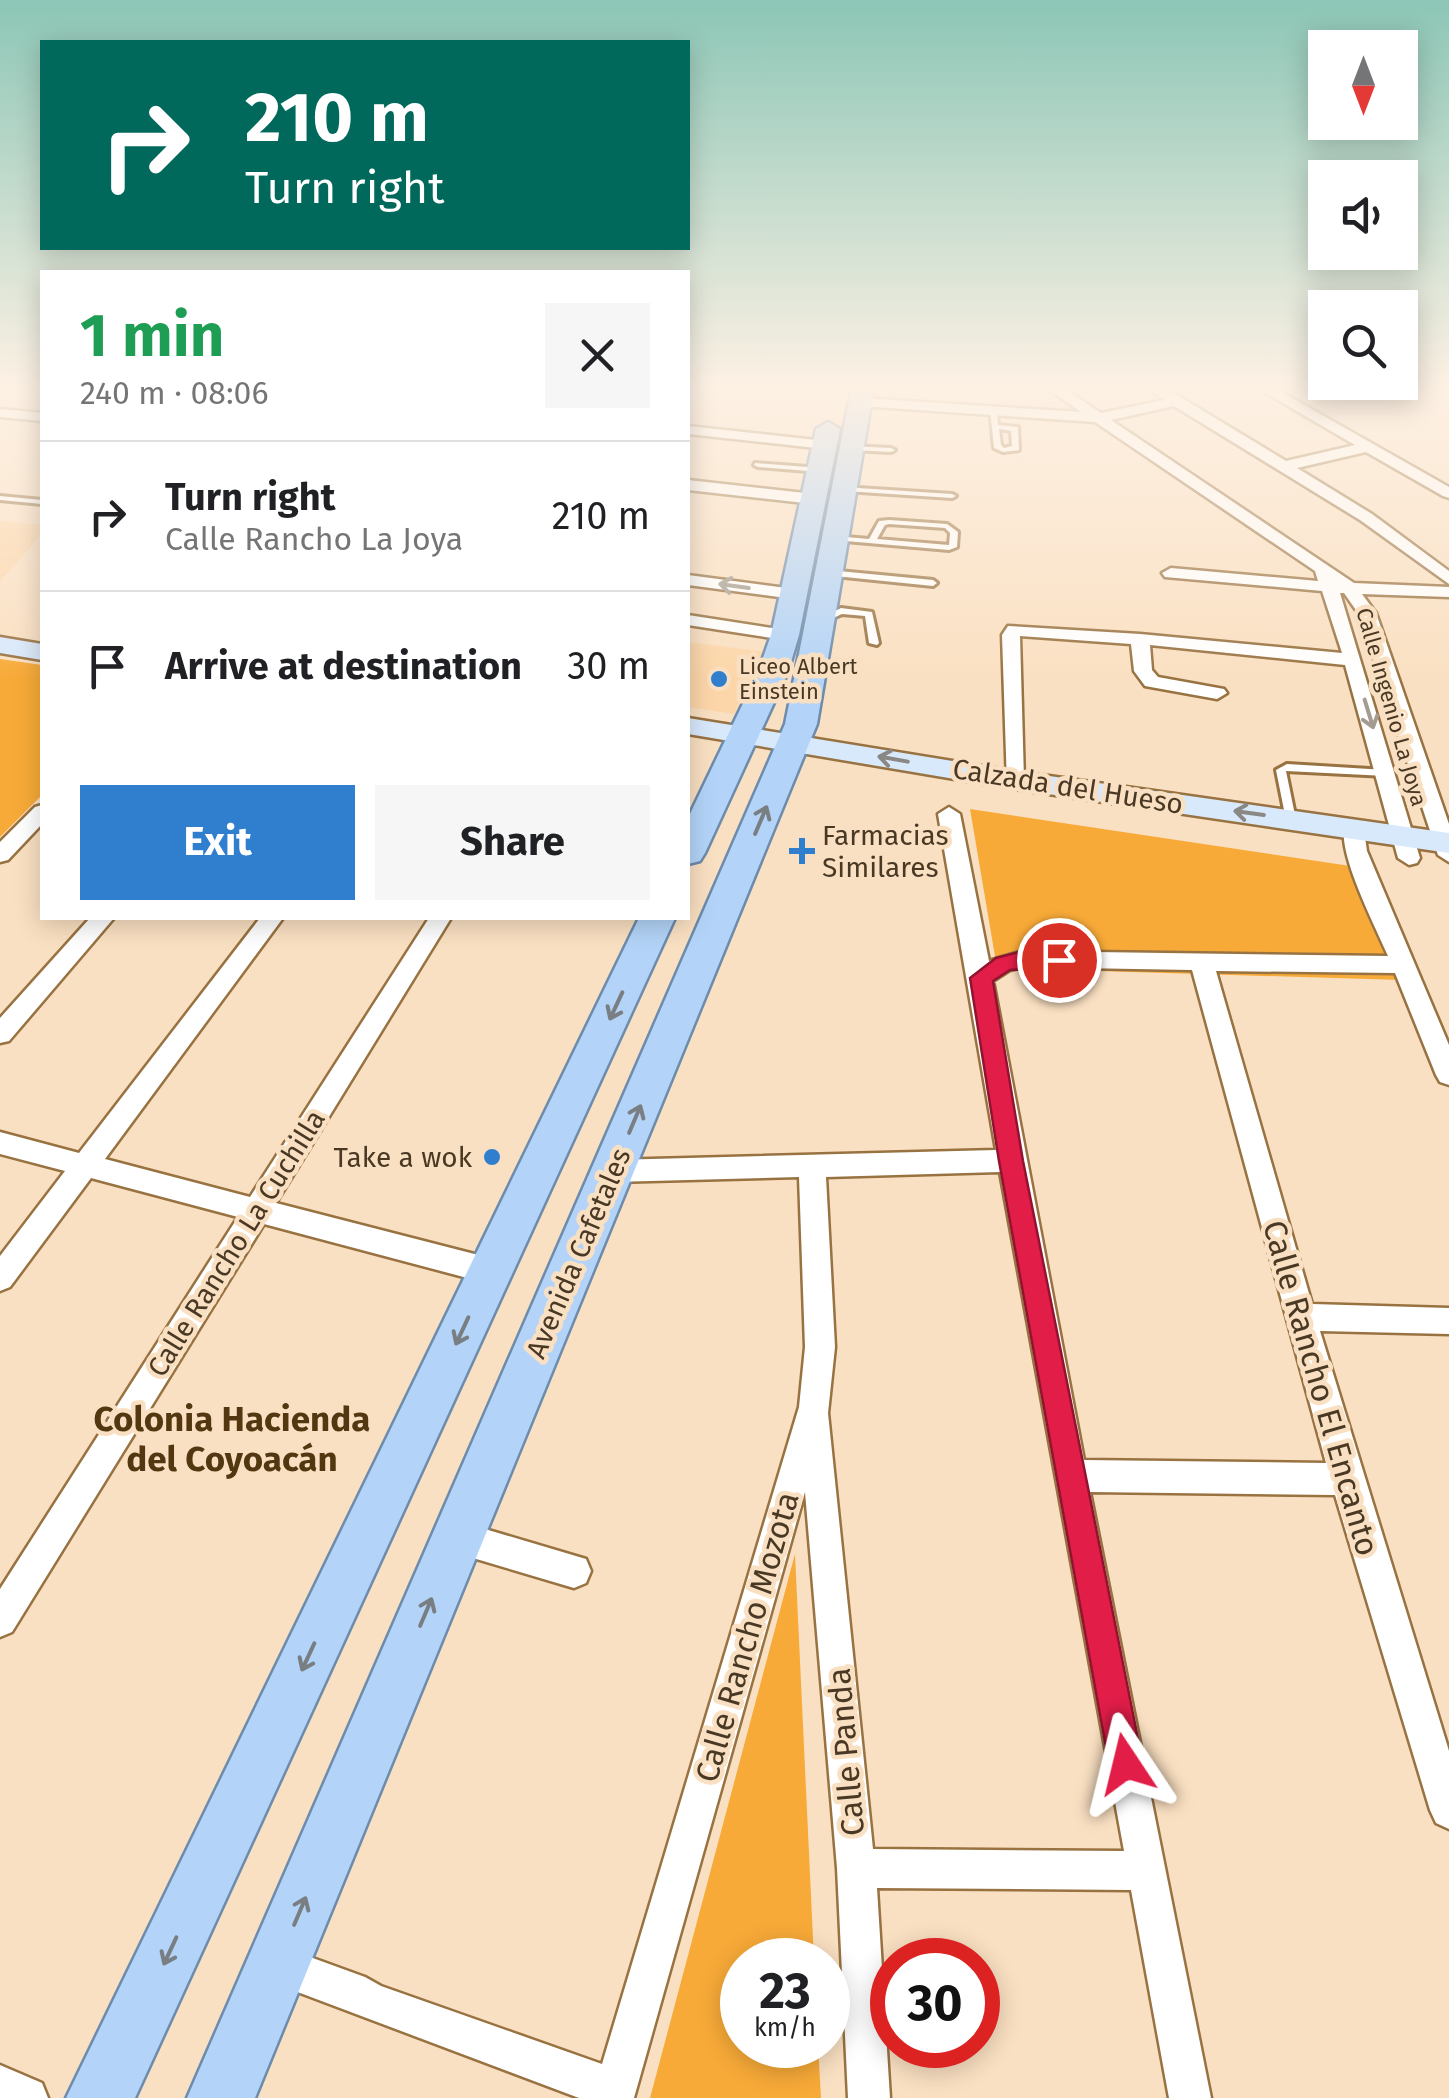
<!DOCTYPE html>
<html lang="en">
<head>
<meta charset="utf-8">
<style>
  :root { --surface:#fff; --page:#f6f6f6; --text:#202124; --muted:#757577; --line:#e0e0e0; --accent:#307fce }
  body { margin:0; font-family:"Fira Sans",sans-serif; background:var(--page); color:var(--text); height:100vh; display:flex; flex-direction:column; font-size:38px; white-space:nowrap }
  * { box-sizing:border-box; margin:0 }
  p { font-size:32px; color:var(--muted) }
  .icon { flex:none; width:55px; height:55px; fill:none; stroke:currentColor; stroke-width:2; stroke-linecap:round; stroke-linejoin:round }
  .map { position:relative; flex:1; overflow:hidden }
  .drawer { position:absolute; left:40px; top:270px; width:650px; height:650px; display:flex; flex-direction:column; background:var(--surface); border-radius:0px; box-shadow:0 5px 25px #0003 }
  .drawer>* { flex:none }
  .guide { position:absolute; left:40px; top:40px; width:650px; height:210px; border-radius:0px; box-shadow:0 5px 25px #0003; background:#00695c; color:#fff; overflow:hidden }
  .needle { width:65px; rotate:180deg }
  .tools { position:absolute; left:1308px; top:30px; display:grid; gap:20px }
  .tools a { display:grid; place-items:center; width:110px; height:110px; border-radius:0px; background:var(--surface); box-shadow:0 5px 25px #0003; font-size:50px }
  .speed { position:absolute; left:720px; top:1938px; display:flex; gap:20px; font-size:50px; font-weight:700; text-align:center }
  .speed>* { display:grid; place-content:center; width:130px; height:130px; border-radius:50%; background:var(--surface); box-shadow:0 5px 25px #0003; line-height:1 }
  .speed small { font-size:25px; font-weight:400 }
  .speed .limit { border:15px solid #d22; background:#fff; color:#111 }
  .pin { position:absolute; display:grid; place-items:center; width:85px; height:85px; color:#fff; margin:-42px; border:5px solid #fff; border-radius:50%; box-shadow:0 2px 10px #0007 }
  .me { position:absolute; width:110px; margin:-55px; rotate:350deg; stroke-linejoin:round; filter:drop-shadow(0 0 8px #0008) }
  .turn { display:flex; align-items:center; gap:35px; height:210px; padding:0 40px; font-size:45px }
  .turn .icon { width:130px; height:130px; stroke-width:2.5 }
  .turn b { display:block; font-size:70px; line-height:85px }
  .round { display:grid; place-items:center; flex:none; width:105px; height:105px; border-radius:0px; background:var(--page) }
  .headline { display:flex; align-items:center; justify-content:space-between; height:170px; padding:0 40px }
  h1 { font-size:60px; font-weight:700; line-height:75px; color:#1e9e55 }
  .button { display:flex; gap:20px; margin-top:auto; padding:20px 40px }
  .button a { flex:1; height:115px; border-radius:0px; background:var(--accent); color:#fff; font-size:40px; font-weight:700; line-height:115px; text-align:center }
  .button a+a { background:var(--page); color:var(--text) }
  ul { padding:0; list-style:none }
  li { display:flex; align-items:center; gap:30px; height:150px; padding:0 40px; border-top:2px solid var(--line) }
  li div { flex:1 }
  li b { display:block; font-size:38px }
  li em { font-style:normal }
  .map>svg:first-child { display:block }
  .built { fill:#fcd6a9 }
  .green { fill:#f8aa38 }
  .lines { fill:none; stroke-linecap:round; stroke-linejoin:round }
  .lane-casing { stroke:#987241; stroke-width:6 }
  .street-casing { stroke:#987241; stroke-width:5 }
  .secondary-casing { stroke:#987241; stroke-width:5 }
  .primary-casing { stroke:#6d8bab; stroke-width:5 }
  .lane { fill:#fff; fill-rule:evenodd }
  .street { fill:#fff; fill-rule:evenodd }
  .secondary { fill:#d9e9fc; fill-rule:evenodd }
  .primary { fill:#b3d4f8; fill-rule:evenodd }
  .oneway { stroke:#a49c92 }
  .oneway2 { stroke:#8a8885 }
  .oneway3 { stroke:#797e83 }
  .route { fill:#e11d48; stroke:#92132f; stroke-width:2.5 }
  .poi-dot { fill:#307fce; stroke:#fae0c2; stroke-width:4 }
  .labels { text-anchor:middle; stroke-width:9; stroke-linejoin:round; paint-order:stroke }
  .far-poi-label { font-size:22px; fill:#493824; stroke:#fae0c2; text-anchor:start }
  .far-street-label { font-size:22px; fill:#493824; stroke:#fae0c2 }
  .street-label { font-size:28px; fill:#493824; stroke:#fae0c2 }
  .poi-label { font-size:28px; fill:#493824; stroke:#fae0c2; text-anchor:start }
  .near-street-label { font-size:32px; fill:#493824; stroke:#fae0c2 }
  .near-neighbourhood-label { font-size:35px; font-weight:bold; fill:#523711; stroke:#fae0c2 }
</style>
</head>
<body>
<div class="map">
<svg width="1449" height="2098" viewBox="0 0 1449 2098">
  <rect width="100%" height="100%" fill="#fae0c2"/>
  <g class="built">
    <polygon points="0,521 42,525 42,534 0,581"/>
    <polygon points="688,642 765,652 734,714 688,707"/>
  </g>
  <g class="green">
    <polygon points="0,659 42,665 42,795 0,837"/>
    <polygon points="970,809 1357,867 1401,980 997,968"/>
    <polygon points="795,1554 814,1960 742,1960 742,2045 818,2045 821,2098 650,2098"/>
  </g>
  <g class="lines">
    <g class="lane-casing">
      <g id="lane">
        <path d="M990,409L997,411L998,425L1018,427L1019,450L1003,452L994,448ZM999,429L1011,431L1012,446L1004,448L1001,445Z"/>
        <polygon points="849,446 891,448 895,450 891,452 852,450 849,450"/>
        <polygon points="755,463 820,468 824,470 820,472 758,467 754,465"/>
        <polygon points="842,487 952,494 956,496 952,498 845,491 841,489"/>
        <polygon points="0,496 42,500 42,504 0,500"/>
        <path d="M889,520L947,524L958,532L957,547L949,550L834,540L830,538L834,536L869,539L879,521ZM889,524L945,528L950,533L949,545L877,539L885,525Z"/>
        <polygon points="828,570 933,580 937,583 933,586 825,575 825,571"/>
        <polygon points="841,608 872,612 879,643 877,645 869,643 865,616 842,614 824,622 820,619"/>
        <polygon points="1287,764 1386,770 1391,773 1386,776 1286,771 1296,820 1291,823 1286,820 1276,770"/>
      </g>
    </g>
    <g class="street-casing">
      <g id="street">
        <polygon points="1044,386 1060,386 1101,413 1164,400 1145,386 1162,386 1286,461 1355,445 1254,386 1271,386 1449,487 1449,498 1443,496 1366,452 1297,468 1372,514 1449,571 1449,584 1360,520 1174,406 1111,420 1354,583 1449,587 1449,597 1362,594 1376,613 1449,824 1449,862 1438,855 1358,613 1344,593 1340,593 1420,858 1417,863 1409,865 1398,858 1345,665 1150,645 1152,670 1158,677 1224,689 1227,693 1217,699 1145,686 1134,671 1131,644 1020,636 1024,780 1021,785 1007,785 1002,635 1008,626 1140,634 1342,653 1322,591 1165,577 1162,573 1171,568 1318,581 1315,571 1095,422 860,406 853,402 860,398 1081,412"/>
        <polygon points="0,409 42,413 42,421 0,417"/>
        <polygon points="688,426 825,441 832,445 825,449 688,434"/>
        <polygon points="688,480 814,494 822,499 814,504 688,490"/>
        <polygon points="688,575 794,589 803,594 794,599 688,585"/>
        <polygon points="688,615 785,630 794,635 785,640 688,625"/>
        <polygon points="42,805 42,824 8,860 0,862 0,842 35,807"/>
        <path d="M949,807L960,814L989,961L1023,951L1388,956C1376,928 1336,851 1345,825L1353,823L1364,830L1367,851L1449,1045V1085L1440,1082L1436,1075L1395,973L1216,971L1312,1304L1449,1308V1334L1320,1331L1449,1751V1829L1436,1823L1430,1810L1335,1495L1090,1492L1211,2098H1169L1131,1890L877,1888L890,2098H848L837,1868L805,1492L634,2098H579L263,1979L257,1965L263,1951L277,1945L365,1977L381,1986L602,2064L799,1407L805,1347L799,1177L613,1182L603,1179L599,1171L603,1163L613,1160L996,1150L938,814ZM1023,967L1192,970L1326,1463L1084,1460L993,981L1010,970ZM1000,1172L1124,1851L873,1849L828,1413L835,1347L826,1177Z"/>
        <polygon points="90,918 114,918 9,1041 0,1043 0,1018"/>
        <polygon points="260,918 283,918 105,1159 250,1197 429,918 451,918 276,1203 490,1258 500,1262 504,1271 500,1280 490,1284 264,1224 12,1632 0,1637 0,1589 238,1217 91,1178 10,1287 0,1291 0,1256 65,1171 0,1154 0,1132 79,1153"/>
        <polygon points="458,1521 586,1559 591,1571 586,1583 574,1588 446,1550 441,1538 446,1526"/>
        <polygon points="0,2065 42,2083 48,2098 0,2098"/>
      </g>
    </g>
    <g class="secondary-casing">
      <g id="secondary">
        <polygon points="0,637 42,644 42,660 0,653"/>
        <polygon points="688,718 1014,771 1449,833 1449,853 1014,789 688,734"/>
      </g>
    </g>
    <g class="primary-casing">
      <g id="primary">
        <polygon points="852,386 874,386 817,724 255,2098 187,2098 785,724"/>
        <polygon points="828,422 840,429 799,635 788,672 705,853 700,861 688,864 688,818 758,672 771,635 816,429"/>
        <polygon points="639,918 675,918 135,2098 66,2098"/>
      </g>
    </g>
    <use href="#lane" class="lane"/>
    <use href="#street" class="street"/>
    <use href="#secondary" class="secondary"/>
    <use href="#primary" class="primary"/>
  </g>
  <defs><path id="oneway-shaft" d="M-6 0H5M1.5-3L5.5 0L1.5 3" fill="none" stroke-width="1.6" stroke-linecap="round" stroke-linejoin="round" transform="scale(2.5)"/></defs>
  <g class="oneway">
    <use href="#oneway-shaft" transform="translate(734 586) rotate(-172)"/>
    <use href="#oneway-shaft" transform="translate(1369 714) rotate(73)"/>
  </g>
  <g class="oneway2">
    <use href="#oneway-shaft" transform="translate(893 759) rotate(-170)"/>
    <use href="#oneway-shaft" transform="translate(1249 813) rotate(-172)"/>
  </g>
  <g class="oneway3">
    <use href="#oneway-shaft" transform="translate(761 820) rotate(-67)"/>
    <use href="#oneway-shaft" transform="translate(616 1006) rotate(115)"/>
    <use href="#oneway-shaft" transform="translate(635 1119) rotate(-67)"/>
    <use href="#oneway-shaft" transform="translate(462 1331) rotate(115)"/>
    <use href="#oneway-shaft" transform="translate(426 1612) rotate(-67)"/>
    <use href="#oneway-shaft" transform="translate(308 1657) rotate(115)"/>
    <use href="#oneway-shaft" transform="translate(300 1911) rotate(-67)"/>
    <use href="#oneway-shaft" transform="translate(170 1951) rotate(115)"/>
  </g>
  <linearGradient id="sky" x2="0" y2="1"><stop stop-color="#8cc6b6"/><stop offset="0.57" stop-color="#fdf1e4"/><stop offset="1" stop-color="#fdf1e4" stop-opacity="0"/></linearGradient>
  <rect width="1449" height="680" fill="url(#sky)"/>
  <polygon class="route" points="1023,951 1059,952 1069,960 1059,967 1010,970 993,981 1023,1161 1143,1764 1138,1776 1126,1781 1114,1776 1109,1764 999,1161 970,978 996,958"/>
  <g class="poi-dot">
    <circle cx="719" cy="679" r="10"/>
    <path d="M797 836h10v10h10v10h-10v10h-10v-10h-10v-10h10z"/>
    <circle cx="492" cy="1157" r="10"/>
  </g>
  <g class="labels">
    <g class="far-poi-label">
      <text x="739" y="674">Liceo Albert<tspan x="739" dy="25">Einstein</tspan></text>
    </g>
    <g class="far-street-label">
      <text transform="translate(1392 707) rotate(74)" y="8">Calle Ingenio La Joya</text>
    </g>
    <g class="street-label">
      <text transform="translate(1068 786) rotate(9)" y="10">Calzada del Hueso</text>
      <text transform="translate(236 1243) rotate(-58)" y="10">Calle Rancho La Cuchilla</text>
      <text transform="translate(578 1253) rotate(-67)" y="10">Avenida Cafetales</text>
    </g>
    <g class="poi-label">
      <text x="822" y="845">Farmacias<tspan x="822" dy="32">Similares</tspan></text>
      <text x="472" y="1167" text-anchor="end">Take a wok</text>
    </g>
    <g class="near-street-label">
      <text transform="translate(1321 1388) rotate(74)" y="11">Calle Rancho El Encanto</text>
      <text transform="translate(747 1637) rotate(-74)" y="11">Calle Rancho Mozota</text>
      <text transform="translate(846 1752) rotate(-95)" y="11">Calle Panda</text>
    </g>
    <g class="near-neighbourhood-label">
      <text x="232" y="1431">Colonia Hacienda<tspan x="232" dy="40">del Coyoacán</tspan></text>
    </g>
  </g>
</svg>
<div class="tools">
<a><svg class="needle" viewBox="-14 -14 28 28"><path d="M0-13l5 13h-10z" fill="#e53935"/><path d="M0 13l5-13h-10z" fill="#757577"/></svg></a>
<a><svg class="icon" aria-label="sound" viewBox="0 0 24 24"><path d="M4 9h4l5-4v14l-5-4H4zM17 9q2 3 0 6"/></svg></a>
<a><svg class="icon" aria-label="search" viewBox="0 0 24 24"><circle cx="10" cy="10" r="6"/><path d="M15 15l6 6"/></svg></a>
</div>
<div class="speed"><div>23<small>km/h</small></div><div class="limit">30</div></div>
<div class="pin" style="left:1059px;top:960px;background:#d93025"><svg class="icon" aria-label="arrive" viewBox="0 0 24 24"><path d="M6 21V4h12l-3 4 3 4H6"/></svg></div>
<svg class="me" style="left:1126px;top:1764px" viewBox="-20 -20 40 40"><path d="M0-17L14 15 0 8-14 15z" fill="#e11d48" stroke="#fff" stroke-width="4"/></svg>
<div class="guide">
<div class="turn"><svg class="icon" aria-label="right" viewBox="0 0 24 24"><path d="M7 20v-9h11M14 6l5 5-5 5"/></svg><div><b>210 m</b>Turn right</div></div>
</div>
<section class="drawer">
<div class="headline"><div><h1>1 min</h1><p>240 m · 08:06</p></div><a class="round"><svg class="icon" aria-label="close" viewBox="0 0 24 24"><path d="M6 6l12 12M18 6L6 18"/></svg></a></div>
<ul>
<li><svg class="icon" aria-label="right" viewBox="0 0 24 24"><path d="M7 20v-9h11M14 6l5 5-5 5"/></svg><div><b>Turn right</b><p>Calle Rancho La Joya</p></div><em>210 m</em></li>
<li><svg class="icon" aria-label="arrive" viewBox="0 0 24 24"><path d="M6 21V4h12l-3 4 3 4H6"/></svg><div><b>Arrive at destination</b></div><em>30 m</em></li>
</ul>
<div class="button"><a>Exit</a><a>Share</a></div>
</section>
</div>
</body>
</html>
